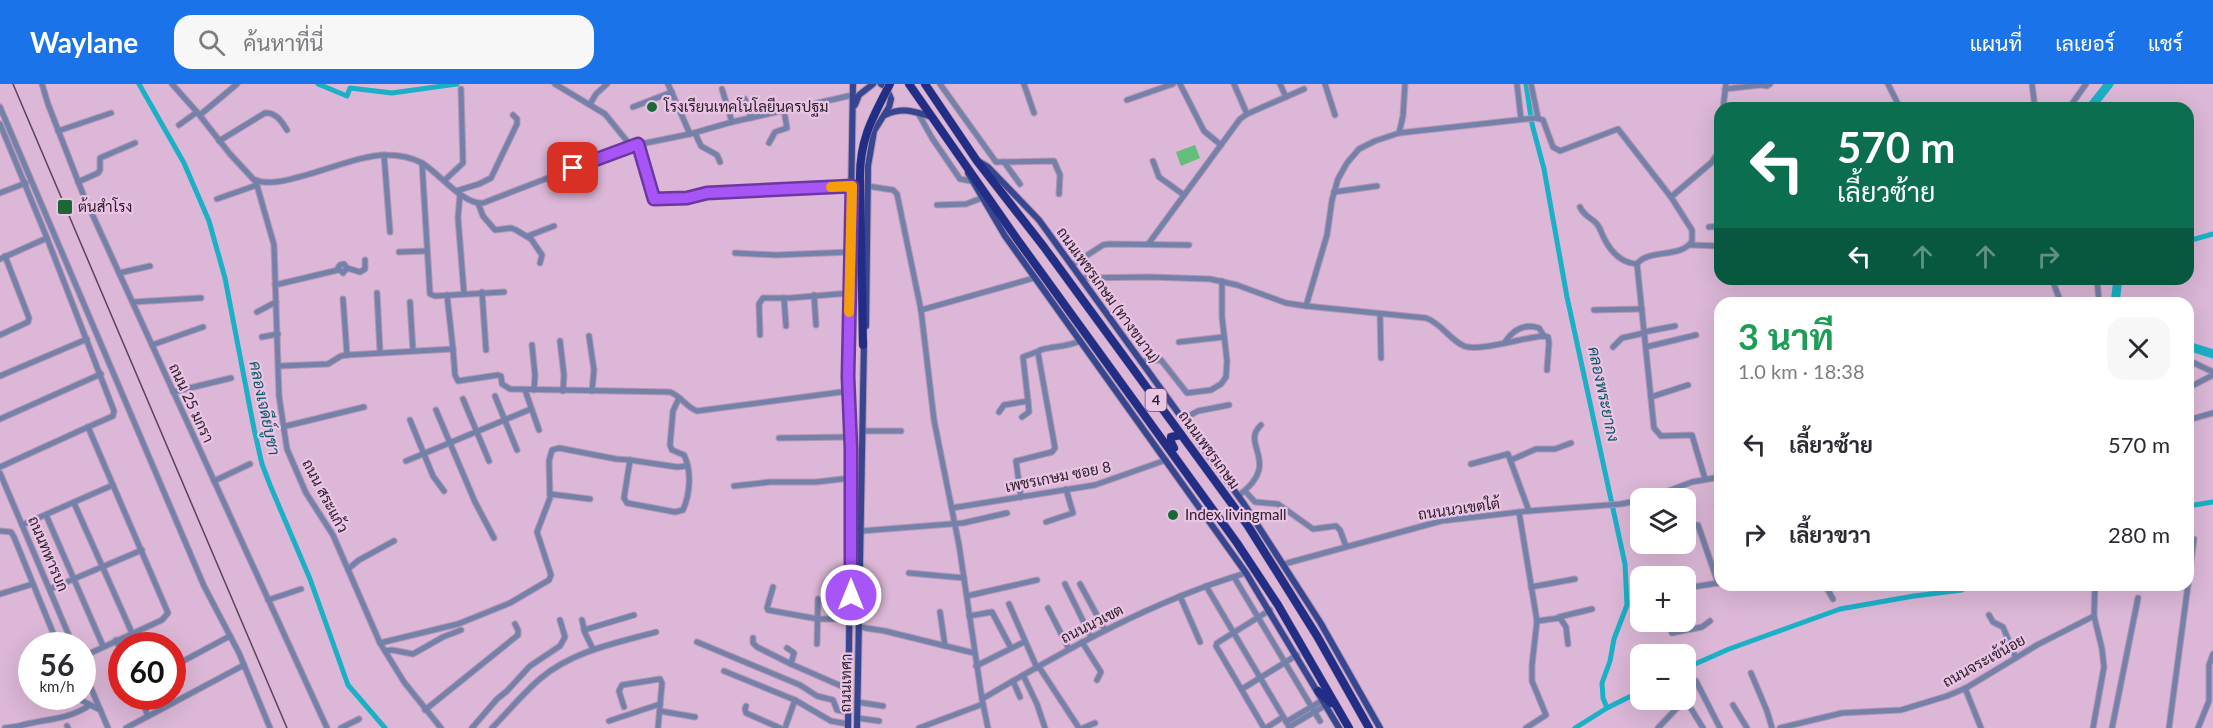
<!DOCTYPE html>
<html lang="th">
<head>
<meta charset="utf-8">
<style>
  :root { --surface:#fff; --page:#f7f7f7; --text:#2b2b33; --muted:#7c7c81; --accent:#1a73e8 }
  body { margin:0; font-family:Lato,Sarabun,sans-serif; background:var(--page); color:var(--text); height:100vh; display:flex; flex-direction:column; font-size:22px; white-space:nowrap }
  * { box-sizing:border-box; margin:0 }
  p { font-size:20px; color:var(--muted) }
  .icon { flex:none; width:33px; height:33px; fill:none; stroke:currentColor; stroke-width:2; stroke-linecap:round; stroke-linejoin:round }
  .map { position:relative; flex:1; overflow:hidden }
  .panel { position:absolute; left:1714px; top:213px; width:480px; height:294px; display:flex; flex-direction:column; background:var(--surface); border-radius:18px; box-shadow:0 6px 24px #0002 }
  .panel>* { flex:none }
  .top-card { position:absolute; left:1714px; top:18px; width:480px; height:183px; border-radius:18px; box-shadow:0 6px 24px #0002; background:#0b6e4f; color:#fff; overflow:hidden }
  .tools { position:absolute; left:1630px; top:404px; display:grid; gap:12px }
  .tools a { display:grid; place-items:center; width:66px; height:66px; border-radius:12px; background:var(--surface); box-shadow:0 6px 24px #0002; font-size:30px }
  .speed { position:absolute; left:18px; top:548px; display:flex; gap:12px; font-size:30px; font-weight:700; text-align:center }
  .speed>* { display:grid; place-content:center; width:78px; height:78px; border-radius:50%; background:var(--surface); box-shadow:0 6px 24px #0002; line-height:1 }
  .speed small { font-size:15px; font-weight:400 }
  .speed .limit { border:9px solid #d22; background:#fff; color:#111 }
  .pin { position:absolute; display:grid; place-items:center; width:51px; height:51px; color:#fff; margin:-26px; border-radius:12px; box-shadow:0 3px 9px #0006 }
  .me { position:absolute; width:66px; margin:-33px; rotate:0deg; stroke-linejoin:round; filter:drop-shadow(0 0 4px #0008) }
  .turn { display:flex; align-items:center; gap:21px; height:126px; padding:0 24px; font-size:27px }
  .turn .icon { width:78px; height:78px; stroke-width:2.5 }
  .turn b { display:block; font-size:42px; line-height:51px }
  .lanes { display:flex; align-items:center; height:57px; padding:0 24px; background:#0003; justify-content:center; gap:30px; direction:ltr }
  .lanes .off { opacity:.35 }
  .round { display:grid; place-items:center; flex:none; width:63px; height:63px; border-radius:18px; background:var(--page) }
  .overview { display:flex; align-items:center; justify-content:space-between; height:102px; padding:0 24px }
  h1 { font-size:36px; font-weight:700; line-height:45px; color:#1e9e55 }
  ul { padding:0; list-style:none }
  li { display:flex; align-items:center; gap:18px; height:90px; padding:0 24px }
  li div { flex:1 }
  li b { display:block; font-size:22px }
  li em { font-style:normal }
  header { display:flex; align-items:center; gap:36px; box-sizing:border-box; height:84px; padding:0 30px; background:var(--accent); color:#fff }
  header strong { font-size:28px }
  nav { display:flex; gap:33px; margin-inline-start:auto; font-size:21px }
  .search { width:420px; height:54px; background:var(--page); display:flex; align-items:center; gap:15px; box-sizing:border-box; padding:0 21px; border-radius:18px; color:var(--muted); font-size:22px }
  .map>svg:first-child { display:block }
  .park { fill:#63be7c }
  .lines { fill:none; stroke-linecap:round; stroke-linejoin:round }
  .canal { stroke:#1bb0c6; stroke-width:5 }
  .river { stroke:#1bb0c6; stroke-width:9 }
  .minor-casing { stroke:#b696b1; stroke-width:7 }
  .major-casing { stroke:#b696b1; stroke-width:8 }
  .highway-casing { stroke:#b696b1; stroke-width:9 }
  .minor { stroke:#7482ab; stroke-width:5 }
  .major { stroke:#364691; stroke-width:6 }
  .highway { stroke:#222e86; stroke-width:8 }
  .rail { stroke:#594556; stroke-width:1.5 }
  .highway-bridge-casing { stroke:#b696b1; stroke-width:9; stroke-linecap:butt }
  .highway-bridge { stroke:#222e86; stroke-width:8 }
  .route-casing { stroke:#6d37a1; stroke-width:15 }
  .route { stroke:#a855f7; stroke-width:10 }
  .slow { stroke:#f59e0b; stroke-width:10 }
  .poi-dot { fill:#1b6836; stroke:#e9c4e4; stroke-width:2 }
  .labels { text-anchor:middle; stroke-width:4.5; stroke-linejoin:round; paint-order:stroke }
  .shield { fill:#e9c4e4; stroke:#665163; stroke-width:1.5 }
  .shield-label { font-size:14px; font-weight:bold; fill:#2e202c }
  .poi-label { font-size:15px; fill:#2e202c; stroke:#e9c4e4; text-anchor:start }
  .street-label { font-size:15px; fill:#2e202c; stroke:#e9c4e4 }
  .water-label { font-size:16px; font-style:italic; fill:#0a5864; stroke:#e9c4e4 }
</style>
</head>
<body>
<header>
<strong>Waylane</strong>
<div class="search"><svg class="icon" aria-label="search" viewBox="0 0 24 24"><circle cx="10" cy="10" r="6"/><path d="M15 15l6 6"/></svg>ค้นหาที่นี่</div>
<nav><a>แผนที่</a><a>เลเยอร์</a><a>แชร์</a></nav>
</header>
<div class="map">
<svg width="2213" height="644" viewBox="0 0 2213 644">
  <rect width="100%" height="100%" fill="#dcb7d7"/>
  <polygon class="park" points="1195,61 1200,74 1181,82 1176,68"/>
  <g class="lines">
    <g class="canal">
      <polyline points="139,0 184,79 209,137 225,194 254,345 262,380 270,401 310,495 348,601 385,644"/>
      <polyline points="318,0 347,12 350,4 392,9 457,0"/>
      <polyline points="1526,0 1532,40 1544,85 1567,213 1625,480 1627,521 1614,555 1610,577 1602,599 1603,614 1607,624"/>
      <polyline points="2188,157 2213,150"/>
      <polyline points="2188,422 2213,418"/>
      <polyline points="1686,584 1729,565 1840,525 1914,512 1962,506 1970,501"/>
      <polyline points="1575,644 1607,624 1641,607"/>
    </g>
    <g class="river">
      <polyline points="2090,24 2109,0"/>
      <polyline points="2115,219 2118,195"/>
      <polyline points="2188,262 2213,270"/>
    </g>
    <g class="minor-casing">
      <g id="minor">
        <polyline points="42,0 48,20 83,110 327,644"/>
        <polyline points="172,0 197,28 230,70 256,98 274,161 279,312 287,365 306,409 333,451 380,559 404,598 441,644"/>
        <polyline points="555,0 605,30 631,62"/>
        <polyline points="668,0 690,50"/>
        <polyline points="940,0 996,78 1004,78 1020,100"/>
        <polyline points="1024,0 1034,29"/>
        <polyline points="1180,0 1204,47 1221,61"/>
        <polyline points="1234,0 1247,30"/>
        <polyline points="1280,0 1286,13"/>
        <polyline points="1325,0 1335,31"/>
        <polyline points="1517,0 1521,35"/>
        <polyline points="1531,0 1538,34"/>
        <polyline points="1888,0 1900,24"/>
        <polyline points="2032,0 2035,24"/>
        <polyline points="722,5 732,38"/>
        <polyline points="1725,5 1761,1 1767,2 1770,0"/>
        <polyline points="745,15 751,34"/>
        <polyline points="1127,16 1173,0"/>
        <polyline points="590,20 596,10 607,0"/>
        <polyline points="0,23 204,502 239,569 270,644"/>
        <polyline points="633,23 672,8"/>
        <polyline points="1723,24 1726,0"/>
        <polyline points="2069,24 2086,0"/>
        <polyline points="918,29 932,54 960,95 971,97"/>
        <polyline points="200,31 237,0"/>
        <polyline points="0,40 47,154 114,327 113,332 88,343 168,529 162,536 82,573"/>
        <polyline points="179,41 197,28"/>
        <polyline points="58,47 111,29"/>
        <polyline points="695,49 701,62 717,71 720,78"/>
        <polyline points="1399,49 1403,32 1405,0"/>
        <path d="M219,57L265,29C276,28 282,38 287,46"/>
        <polyline points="769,59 775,48 787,44 784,27"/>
        <polyline points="638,61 654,115 687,113 707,109 852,102"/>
        <polyline points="384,71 390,148"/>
        <polyline points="1714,75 1720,85"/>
        <polyline points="1153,77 1159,93 1184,111"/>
        <polyline points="1004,78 1054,77 1060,91 1059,110"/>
        <polyline points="422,79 430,210 435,212 504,208"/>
        <polyline points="553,91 552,84 556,69"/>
        <path d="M256,96C280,108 353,70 386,71C398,71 411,73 422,79C439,89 463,121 483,119L631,62L690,50L732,38L853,11"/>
        <polyline points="445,96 463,79 461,5"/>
        <polyline points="78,98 98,89 100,86 100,74 135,59"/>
        <polyline points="867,102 893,106 897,110 921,226 934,336 959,461 982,615"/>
        <polyline points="456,107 479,100 491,94 517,40 517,35 513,31"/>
        <polyline points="1334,108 1377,102"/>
        <polyline points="0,109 26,99"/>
        <polyline points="460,110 458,134 464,209"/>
        <polyline points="1671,113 1712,78 1720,66"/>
        <polyline points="217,115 257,101"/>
        <polyline points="478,119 483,132 495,146 511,144 516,146 531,155 542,171 540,179"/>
        <polyline points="937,121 966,120 982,114"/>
        <path d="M1580,123C1584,132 1590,133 1596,139C1600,143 1601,148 1603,152C1610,167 1620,179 1637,180"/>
        <polyline points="1709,143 1720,142"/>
        <polyline points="528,152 554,142"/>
        <polyline points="1149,159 1240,35 1247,30 1304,5"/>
        <polyline points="1690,161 1720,162"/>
        <polyline points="399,168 427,167"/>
        <polyline points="735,169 776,171 851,168"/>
        <polyline points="0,175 47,154"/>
        <polyline points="1072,181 1103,161 1109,160 1189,161"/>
        <polyline points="347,184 343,189 338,184 340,181 344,180 347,184 360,188 365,185 365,176"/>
        <polyline points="119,189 150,182"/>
        <path d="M1082,194L1149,193L1210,195L1237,201L1286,219L1306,222L1426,234C1441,239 1450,256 1464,262C1479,268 1525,253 1544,252L1548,253L1549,259L1547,286"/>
        <polyline points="2052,195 2061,219"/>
        <polyline points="2097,195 2099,219"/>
        <polyline points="275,201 338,186"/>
        <polyline points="482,208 486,266"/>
        <polyline points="377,209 380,268"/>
        <polyline points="447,211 453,265"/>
        <polyline points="814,211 816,241"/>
        <polyline points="784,214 786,242"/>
        <polyline points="343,215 347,271"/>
        <polyline points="133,218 201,214"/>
        <polyline points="410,218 413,267"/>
        <path d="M1306,222L1327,151L1332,116L1338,95L1347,79L1359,65L1375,57L1399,49L1536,34L1543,36L1553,63L1560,67L1618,45L1671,113L1692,146V157C1681,175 1649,164 1637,180L1654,344L1661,352L1692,351L1705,395"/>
        <polyline points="921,226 1034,194"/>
        <polyline points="1594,226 1642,225"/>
        <polyline points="257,228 276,218"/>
        <polyline points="1380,230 1381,274"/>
        <polyline points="1644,248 1675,242"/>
        <polyline points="0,251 28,238 29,234 5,172"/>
        <polyline points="760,251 759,220 763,214 790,214 850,209"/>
        <polyline points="589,252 594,286 592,307"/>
        <polyline points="262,253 278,250"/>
        <polyline points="560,257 564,291 563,307"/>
        <polyline points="1179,258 1224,253"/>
        <path d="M1505,258C1513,246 1524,239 1539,244L1544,252"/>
        <polyline points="152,261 203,243"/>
        <polyline points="532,261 535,291 534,306"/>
        <polyline points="1613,263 1622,254 1644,249"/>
        <polyline points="1646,263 1696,251"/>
        <polyline points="2188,276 2213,288"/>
        <polyline points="1141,277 1161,276 1187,309 1211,306 1221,300 1226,293 1227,277 1222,233 1222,197"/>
        <path d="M279,282L328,280L341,272L347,271L453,265L455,291L458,297L498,291L501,292L502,300L510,305L670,308C681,312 686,323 697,327L849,307"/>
        <polyline points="0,292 87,255"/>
        <polyline points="2188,304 2213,291"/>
        <polyline points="525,306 539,346"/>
        <polyline points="173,308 231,294"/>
        <polyline points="495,312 517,366"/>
        <polyline points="1651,313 1688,301"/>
        <polyline points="463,315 489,377"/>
        <polyline points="436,326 475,418 494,454"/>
        <polyline points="999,328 1004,321 1028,317 1023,273 1039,267"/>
        <polyline points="1022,333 1029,328 1028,317"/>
        <polyline points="0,335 101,290"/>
        <polyline points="1183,335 1198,327 1229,321"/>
        <polyline points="410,336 433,392 444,407"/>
        <polyline points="2188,336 2213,329"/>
        <polyline points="282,343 364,323"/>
        <polyline points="863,347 901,347"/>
        <polyline points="779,354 851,353"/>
        <path d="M630,376L624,414L627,419L675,428L683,426C690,410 692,387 684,371L672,366L670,361L673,327L679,314"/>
        <polyline points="1511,376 1536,365 1555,365 1571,359"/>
        <polyline points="406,377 531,325"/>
        <polyline points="1471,380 1508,370 1529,427"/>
        <polyline points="0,383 88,343"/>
        <polyline points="0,389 73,561"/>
        <polyline points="214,397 250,380"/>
        <polyline points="734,402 770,398 816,398 851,394"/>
        <polyline points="1245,407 1255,418 1278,420 1313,445 1336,442 1340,446 1346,462"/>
        <polyline points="550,410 590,415"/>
        <path d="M1238,412C1284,378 1239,361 1261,341"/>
        <path d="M1021,413L1016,377L1052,368L1055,364L1038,269L1040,266C1054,262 1067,263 1080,257"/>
        <polyline points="1649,414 1692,398 1720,393"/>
        <polyline points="74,419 132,549"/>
        <polyline points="952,424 1095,401 1166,376"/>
        <polyline points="1519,428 1537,537 1532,581 1532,597 1546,631 1526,644"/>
        <polyline points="1720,429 1717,422 1720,417"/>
        <polyline points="46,431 103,562"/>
        <polyline points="1046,438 1073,429 1066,405"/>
        <polyline points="22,441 113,401"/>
        <polyline points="1686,442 1698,441 1718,499 1720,498"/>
        <polyline points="0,447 11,448 14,453 58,561"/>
        <polyline points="861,447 963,439 1007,429"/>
        <polyline points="1284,480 1441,437 1529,427 1621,420 1641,416"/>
        <polyline points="348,485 359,476 394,457"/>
        <polyline points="909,489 964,494"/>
        <polyline points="1234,493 1320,637"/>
        <polyline points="1065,500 1091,553"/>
        <polyline points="1080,500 1105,546"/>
        <polyline points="2188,500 2194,455"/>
        <polyline points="1825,501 1833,515"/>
        <polyline points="1206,502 1290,644"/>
        <polyline points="773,503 767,524 768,526 818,535 851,535"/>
        <polyline points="1531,503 1575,495"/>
        <polyline points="1686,504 1718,499"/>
        <polyline points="50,505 142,466"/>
        <polyline points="0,510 33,500"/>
        <polyline points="967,512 1037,496"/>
        <polyline points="1180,512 1200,558"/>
        <polyline points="268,516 301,505"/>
        <polyline points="1009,520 1037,584"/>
        <polyline points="1048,524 1069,565"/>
        <polyline points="940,528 945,562"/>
        <polyline points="1989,531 1993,538 2003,543 2016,574"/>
        <polyline points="969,532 992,528 1011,564"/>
        <polyline points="1559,533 1592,525"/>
        <polyline points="582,536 585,549 593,565"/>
        <polyline points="1537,537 1560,534 1566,543 1568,560"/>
        <polyline points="1668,537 1672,549 1702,543 1710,537"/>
        <polyline points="1647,541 1651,537"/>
        <polyline points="859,543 885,547 974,569"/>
        <polyline points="584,546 634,531"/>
        <polyline points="753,554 753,559 757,563 791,580"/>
        <polyline points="116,556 122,569"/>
        <polyline points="697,558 800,601 817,612 833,616 837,626 848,628"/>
        <polyline points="1082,558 1101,588 1097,596"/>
        <polyline points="380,559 458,540 510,519 549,496 551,491 537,448 550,414 549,377 552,366 559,364 616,375 630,376 677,383 687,382"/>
        <polyline points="817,560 818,515"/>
        <polyline points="787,564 794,569 791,580 848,605"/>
        <polyline points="385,567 392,566 413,570 443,553 461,546"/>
        <polyline points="976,582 1022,559"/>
        <polyline points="82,583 108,644"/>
        <polyline points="172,583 230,552"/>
        <polyline points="1039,583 1079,644"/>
        <polyline points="724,587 795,616 831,637 848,640"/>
        <polyline points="1751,589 1767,627 1772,644"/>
        <polyline points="1023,591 1037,620 1045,644"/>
        <polyline points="1013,597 1020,613"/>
        <polyline points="1696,597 1720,644"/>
        <polyline points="1965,604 1981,644"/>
        <polyline points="1242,605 1297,571"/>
        <polyline points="79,612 81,616 100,626"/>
        <polyline points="148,612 142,617 148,632"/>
        <polyline points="857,618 883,622"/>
        <polyline points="1733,621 1747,644"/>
        <polyline points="746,622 745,625 746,629 780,644"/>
        <polyline points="624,623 619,607 622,601 660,595 662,599 658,644"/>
        <polyline points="425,626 518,551 518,546 515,540"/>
        <polyline points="660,627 695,633"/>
        <polyline points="857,634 879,637"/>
        <polyline points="609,637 660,620"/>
        <polyline points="1286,638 1323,616"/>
        <polyline points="67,642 68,644"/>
        <polyline points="1289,643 1326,621"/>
        <polyline points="5,644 19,642"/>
        <path d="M19,644V642C43,635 69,636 90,621"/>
        <polyline points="126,644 244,581"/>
        <polyline points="341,644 359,635"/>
        <polyline points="472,644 497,615 507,607 530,582 560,562 565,553 560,536"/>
        <path d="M492,644C508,628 523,609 541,594C573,567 616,559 656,548"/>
        <polyline points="785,644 795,616"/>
        <polyline points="919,644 983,620"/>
        <path d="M988,644L982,615C1067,565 1152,517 1246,489"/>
        <polyline points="1083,644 1095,639"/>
        <polyline points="1264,644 1216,562 1217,559 1270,526"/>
        <polyline points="1266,644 1283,633"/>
        <polyline points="1658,644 1677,624 1687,618 1703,644"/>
        <polyline points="1780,644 1842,629 1901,626 1947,612 1966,604 2037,561 2094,532"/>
        <polyline points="2093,644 2104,583 2102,565 2094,532 2095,501"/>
        <polyline points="2112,644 2138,514"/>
        <polyline points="2169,644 2188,501"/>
        <polyline points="2198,644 2209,617 2209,581 2213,570"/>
      </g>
    </g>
    <g class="major-casing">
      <g id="major">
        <polyline points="855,21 859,11 873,0"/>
        <path d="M885,31C902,23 914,27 932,33"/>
        <polyline points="978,77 988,83 1039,136 1244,420 1320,538 1380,644"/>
        <polyline points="968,89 1005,152 1246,489 1339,644"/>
        <polyline points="866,242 868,82 874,47 889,23 891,15 886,3 881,0"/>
        <polyline points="848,644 851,403 848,293 853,0"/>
        <polyline points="857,644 864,258"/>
      </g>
    </g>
    <g class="highway-casing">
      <g id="highway">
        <polyline points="909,0 1017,155 1237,459 1278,521 1349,644"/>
        <polyline points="925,0 977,77 1044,163 1248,442 1317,552 1369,644"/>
        <polyline points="860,97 863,261"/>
        <polyline points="1174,364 1171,358 1171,353 1181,351"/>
        <polyline points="1318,607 1331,619"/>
      </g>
    </g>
    <use href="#minor" class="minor"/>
    <use href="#major" class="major"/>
    <use href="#highway" class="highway"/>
    <polyline class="rail" points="13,0 287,644"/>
    <g class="highway-bridge-casing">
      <path id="highway-bridge" d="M860,97C859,57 872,34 890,0"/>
    </g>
    <use href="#highway-bridge" class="highway-bridge"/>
  </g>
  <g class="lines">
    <g class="route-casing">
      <polyline id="route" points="573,84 638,60 654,115 687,114 707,109 852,102 848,293 851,365 851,511"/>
    </g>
    <use href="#route" class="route"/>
    <polyline class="slow" points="831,103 852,102 849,228"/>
  </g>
  <g class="poi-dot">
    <circle cx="652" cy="23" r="6"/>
    <rect x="57" y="115" width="16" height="16" rx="3"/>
    <circle cx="1173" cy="431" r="6"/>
  </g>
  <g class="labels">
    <rect class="shield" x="1145.5" y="305" width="21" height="22" rx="4.5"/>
    <g class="shield-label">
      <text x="1156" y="321">4</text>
    </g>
    <g class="poi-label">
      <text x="664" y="28">โรงเรียนเทคโนโลยีนครปฐม</text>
      <text x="78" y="128">ต้นสำโรง</text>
      <text x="1185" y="436">Index livingmall</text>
    </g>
    <g class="street-label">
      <text transform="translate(1108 211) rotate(54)" y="5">ถนนเพชรเกษม (ทางขนาน)</text>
      <text transform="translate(191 319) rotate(65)" y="5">ถนน 25 มกรา</text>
      <text transform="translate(1209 366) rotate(54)" y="5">ถนนเพชรเกษม</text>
      <text transform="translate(1058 393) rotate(-11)" y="5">เพชรเกษม ซอย 8</text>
      <text transform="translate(325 412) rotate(62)" y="5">ถนน สระแก้ว</text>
      <text transform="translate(1459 425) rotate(-8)" y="5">ถนนนวเขตใต้</text>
      <text transform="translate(48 470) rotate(67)" y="5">ถนนทหารบก</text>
      <text transform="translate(1092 540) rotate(-27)" y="5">ถนนนวเขต</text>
      <text transform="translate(1984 577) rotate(-29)" y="5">ถนนจระเข้น้อย</text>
      <text transform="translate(846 599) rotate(-89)" y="5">ถนนเทศา</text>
    </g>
    <g class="water-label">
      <text transform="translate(1604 310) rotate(78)" y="6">คลองพระยากง</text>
      <text transform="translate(265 324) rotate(78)" y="6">คลองเจดีย์บูชา</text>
    </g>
  </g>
</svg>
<div class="tools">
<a><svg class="icon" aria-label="layers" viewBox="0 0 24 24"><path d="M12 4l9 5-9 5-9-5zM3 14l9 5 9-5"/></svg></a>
<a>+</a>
<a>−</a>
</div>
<div class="speed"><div>56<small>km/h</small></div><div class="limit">60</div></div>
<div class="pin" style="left:573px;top:84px;background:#d93025"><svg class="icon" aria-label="arrive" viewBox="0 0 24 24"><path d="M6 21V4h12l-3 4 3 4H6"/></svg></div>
<svg class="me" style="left:851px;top:511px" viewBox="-20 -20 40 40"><circle r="17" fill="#a855f7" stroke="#fff" stroke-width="3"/><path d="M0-11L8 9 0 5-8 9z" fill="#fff"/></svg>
<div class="top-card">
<div class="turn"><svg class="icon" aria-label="left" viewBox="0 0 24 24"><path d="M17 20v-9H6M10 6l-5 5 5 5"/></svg><div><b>570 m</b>เลี้ยวซ้าย</div></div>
<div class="lanes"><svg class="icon" aria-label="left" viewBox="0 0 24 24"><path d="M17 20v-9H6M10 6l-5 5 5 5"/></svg><svg class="icon off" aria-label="ahead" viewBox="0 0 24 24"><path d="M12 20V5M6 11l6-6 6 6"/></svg><svg class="icon off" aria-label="ahead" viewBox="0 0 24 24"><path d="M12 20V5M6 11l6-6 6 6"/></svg><svg class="icon off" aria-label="right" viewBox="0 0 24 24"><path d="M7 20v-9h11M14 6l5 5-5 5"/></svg></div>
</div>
<section class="panel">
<div class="overview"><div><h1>3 นาที</h1><p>1.0 km · 18:38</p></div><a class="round"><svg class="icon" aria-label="close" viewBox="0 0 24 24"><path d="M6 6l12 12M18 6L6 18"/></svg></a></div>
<ul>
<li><svg class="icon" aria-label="left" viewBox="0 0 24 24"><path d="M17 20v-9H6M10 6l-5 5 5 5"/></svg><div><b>เลี้ยวซ้าย</b></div><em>570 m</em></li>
<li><svg class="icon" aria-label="right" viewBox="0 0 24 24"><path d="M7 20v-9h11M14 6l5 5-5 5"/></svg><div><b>เลี้ยวขวา</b></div><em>280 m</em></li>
</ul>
</section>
</div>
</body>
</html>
